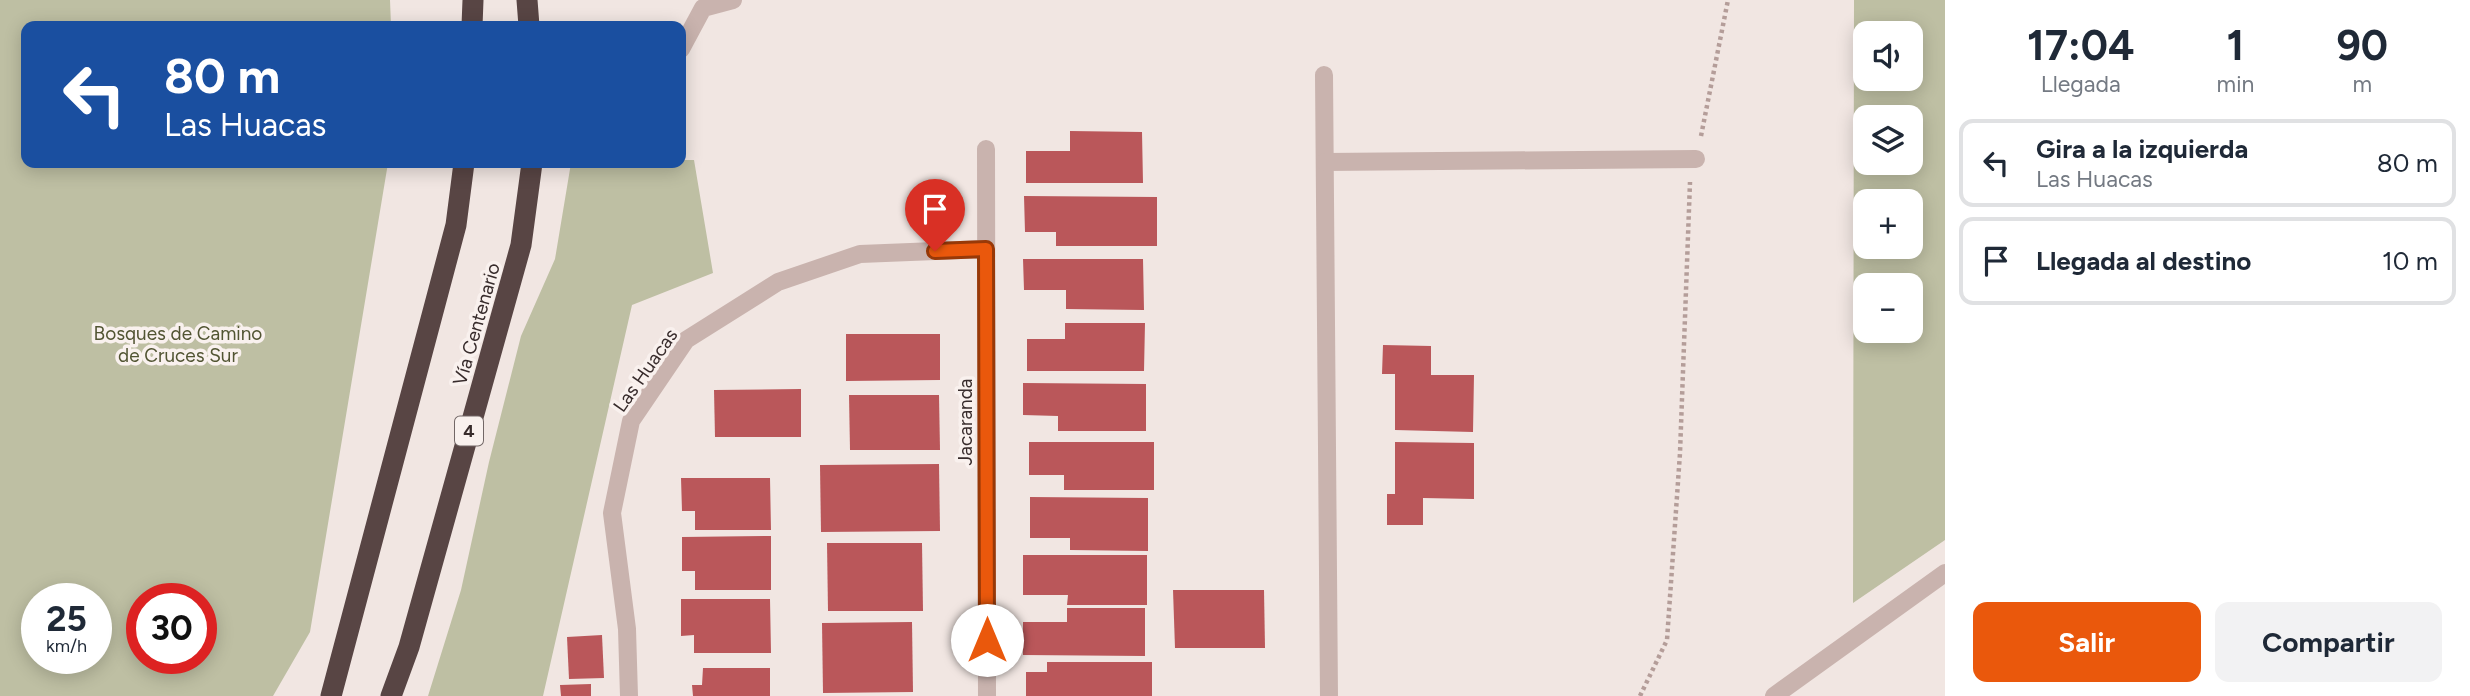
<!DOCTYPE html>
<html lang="es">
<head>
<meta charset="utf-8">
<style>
  :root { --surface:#fff; --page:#f2f2f3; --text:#1f2937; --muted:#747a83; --line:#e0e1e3; --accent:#ea580c }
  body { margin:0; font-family:Figtree,sans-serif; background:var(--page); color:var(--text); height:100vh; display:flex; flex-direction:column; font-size:26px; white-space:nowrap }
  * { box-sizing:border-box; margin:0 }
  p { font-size:23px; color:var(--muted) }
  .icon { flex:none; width:38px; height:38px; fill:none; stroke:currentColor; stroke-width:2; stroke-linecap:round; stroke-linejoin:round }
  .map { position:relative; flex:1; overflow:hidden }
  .details { display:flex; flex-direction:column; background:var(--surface); width:525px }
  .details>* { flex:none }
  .guide { position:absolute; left:21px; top:21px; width:665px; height:147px; border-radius:14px; box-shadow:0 4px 18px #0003; background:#1a4fa0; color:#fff; overflow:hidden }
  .buttons { position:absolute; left:1853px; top:21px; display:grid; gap:14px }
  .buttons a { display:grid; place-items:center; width:70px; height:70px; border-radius:14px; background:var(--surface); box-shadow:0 4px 18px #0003; font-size:35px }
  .speed { position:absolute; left:21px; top:583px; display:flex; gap:14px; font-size:35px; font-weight:700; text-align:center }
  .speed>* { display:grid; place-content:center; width:91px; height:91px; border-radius:50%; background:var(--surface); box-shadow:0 4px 18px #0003; line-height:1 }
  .speed small { font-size:18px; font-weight:400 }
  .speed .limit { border:10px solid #d22; background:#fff; color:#111 }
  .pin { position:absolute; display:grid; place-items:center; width:60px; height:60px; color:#fff; margin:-72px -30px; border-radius:50% 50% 50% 0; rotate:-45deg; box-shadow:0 0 7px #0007 }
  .pin .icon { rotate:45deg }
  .me { position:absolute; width:77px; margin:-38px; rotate:0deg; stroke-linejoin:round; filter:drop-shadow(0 0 5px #0008) }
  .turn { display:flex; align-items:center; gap:24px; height:147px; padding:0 28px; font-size:32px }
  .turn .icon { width:91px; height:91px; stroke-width:2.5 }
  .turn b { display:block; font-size:49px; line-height:60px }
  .eta { display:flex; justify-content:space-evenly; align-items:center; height:119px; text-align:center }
  .eta b { font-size:42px; font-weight:700; line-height:49px }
  .primary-button { display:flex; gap:14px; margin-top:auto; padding:14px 28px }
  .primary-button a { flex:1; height:80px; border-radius:14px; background:var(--accent); color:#fff; font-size:28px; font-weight:700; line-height:80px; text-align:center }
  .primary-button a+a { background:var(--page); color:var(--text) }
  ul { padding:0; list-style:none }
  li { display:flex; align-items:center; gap:21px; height:88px; margin:0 14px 10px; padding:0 14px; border:4px solid var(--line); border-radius:14px }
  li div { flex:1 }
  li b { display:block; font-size:26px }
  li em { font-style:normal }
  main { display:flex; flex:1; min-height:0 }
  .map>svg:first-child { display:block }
  .green { fill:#bebfa3; fill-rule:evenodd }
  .building { fill:#ba575a }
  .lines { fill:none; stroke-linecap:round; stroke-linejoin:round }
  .path { stroke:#b49d99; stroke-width:4.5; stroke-dasharray:3.5 3.5; stroke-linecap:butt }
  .minor { stroke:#c9b3ae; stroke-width:18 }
  .highway { stroke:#584544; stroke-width:21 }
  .route-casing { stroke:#983908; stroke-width:18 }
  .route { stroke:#ea580c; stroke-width:12 }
  .labels { text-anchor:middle; stroke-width:7; stroke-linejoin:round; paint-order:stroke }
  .shield { fill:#f9f1ee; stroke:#726766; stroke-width:2 }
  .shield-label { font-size:18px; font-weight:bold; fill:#382c2c }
  .street-label { font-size:19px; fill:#382c2c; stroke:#f9f1ee }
  .park-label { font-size:19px; fill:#515432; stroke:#f9f1ee }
</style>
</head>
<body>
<main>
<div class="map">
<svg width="1945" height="696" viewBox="0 0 1945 696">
  <rect width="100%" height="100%" fill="#f1e6e2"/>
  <g class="green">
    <path d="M0,0H390L391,26H26V163H388L310,632L273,696H0ZM37,598H96V658H37ZM142,598H201V658H142Z"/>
    <path d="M1854,0H1945V540L1853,603ZM1866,33H1911V79H1866ZM1866,117H1911V163H1866ZM1866,201H1911V247H1866ZM1866,285H1911V331H1866Z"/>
    <polygon points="681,160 694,160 713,273 632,305 543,696 428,696 461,590 489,462 521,336 555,259 571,163 681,163"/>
  </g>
  <g class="building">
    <polygon points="1070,131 1142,132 1143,183 1026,183 1026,151 1070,151"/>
    <polygon points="1024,196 1157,197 1157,246 1056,246 1056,232 1025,232"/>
    <polygon points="1023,259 1143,259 1144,310 1066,309 1066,290 1024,290"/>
    <polygon points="1065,323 1145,323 1144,371 1027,371 1027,339 1065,339"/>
    <polygon points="846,334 940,334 940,380 846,381"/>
    <polygon points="1383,345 1431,346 1431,375 1474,375 1473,432 1395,430 1395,374 1382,374"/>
    <polygon points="1023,383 1146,384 1146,431 1058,431 1058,416 1023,415"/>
    <polygon points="801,389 801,437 715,437 714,390"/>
    <polygon points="849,395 939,395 940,450 850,450"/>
    <polygon points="1029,442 1154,442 1154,490 1064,490 1064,475 1029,475"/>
    <polygon points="1395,442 1474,443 1474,499 1423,498 1423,525 1387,525 1387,494 1395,494"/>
    <polygon points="939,464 940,531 821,532 820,465"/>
    <polygon points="681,478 770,478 771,530 695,530 695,511 682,511"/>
    <polygon points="1030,497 1148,498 1148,551 1070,550 1070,538 1030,538"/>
    <polygon points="771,536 771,590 695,590 695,571 682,571 682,537"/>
    <polygon points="827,543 922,543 923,611 828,611"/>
    <polygon points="1023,555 1147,555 1147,605 1067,605 1068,595 1023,595"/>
    <polygon points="1173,590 1264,590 1265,648 1175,648"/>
    <polygon points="681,599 770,599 771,653 694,653 694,635 681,636"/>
    <polygon points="1067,608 1145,608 1145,656 1023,655 1023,622 1067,622"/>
    <polygon points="912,622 913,692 823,693 822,623"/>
    <polygon points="602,635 604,678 569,679 567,637"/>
    <polygon points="1047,662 1152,662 1152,696 1026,696 1026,672 1047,672"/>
    <polygon points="703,668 770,668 770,696 693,696 692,685 702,685"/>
    <polygon points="591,684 591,696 561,696 560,685"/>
  </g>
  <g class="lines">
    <g class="path">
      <polyline points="1701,136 1728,0"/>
      <polyline points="1640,696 1667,640 1680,453 1690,182"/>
    </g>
    <g class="minor">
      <polyline points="681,49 703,8 733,0"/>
      <polyline points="1324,75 1329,696"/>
      <polyline points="986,149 987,696"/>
      <polyline points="1325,162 1696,159"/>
      <polyline points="629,696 627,629 612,513 631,421 686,340 778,282 860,254 986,249"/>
      <polyline points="1774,696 1945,573"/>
    </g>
    <g class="highway">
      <polyline points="527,0 529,26"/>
      <polyline points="472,26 473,0"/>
      <polyline points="331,696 456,225 464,163"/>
      <polyline points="391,696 409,647 521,245 532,163"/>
    </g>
  </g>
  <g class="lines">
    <g class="route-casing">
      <polyline id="route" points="935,251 986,249 987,640"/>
    </g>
    <use href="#route" class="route"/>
  </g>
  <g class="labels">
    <rect class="shield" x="455" y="416.5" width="28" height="29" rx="5"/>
    <g class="shield-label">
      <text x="469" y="437">4</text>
    </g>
    <g class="street-label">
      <text transform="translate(476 324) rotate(-74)" y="7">Vía Centenario</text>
      <text transform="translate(645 370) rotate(-55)" y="7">Las Huacas</text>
      <text transform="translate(965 422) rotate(-90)" y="7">Jacaranda</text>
    </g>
    <g class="park-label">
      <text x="178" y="340">Bosques de Camino<tspan x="178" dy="22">de Cruces Sur</tspan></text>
    </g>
  </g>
</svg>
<div class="buttons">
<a><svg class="icon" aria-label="sound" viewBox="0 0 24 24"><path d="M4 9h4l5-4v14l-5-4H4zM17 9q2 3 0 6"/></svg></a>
<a><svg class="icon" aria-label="layers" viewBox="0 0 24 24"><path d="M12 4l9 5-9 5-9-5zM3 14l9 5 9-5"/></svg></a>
<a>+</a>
<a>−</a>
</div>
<div class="speed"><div>25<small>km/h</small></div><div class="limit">30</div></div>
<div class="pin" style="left:935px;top:251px;background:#d93025"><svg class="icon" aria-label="arrive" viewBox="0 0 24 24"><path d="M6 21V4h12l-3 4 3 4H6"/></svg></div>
<svg class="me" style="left:987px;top:640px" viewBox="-20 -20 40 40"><circle r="19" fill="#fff"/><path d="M0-13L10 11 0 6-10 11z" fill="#ea580c"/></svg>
<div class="guide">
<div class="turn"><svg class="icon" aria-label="left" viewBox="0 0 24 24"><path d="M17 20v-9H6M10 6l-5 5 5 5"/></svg><div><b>80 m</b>Las Huacas</div></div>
</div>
</div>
<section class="details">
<div class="eta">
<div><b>17:04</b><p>Llegada</p></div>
<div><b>1</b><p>min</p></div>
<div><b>90</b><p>m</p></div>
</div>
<ul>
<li><svg class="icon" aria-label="left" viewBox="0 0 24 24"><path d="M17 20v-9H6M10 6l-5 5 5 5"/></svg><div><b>Gira a la izquierda</b><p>Las Huacas</p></div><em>80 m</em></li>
<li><svg class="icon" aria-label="arrive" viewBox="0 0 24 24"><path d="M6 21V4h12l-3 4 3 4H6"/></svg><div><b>Llegada al destino</b></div><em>10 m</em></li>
</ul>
<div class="primary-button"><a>Salir</a><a>Compartir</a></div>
</section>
</main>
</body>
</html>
